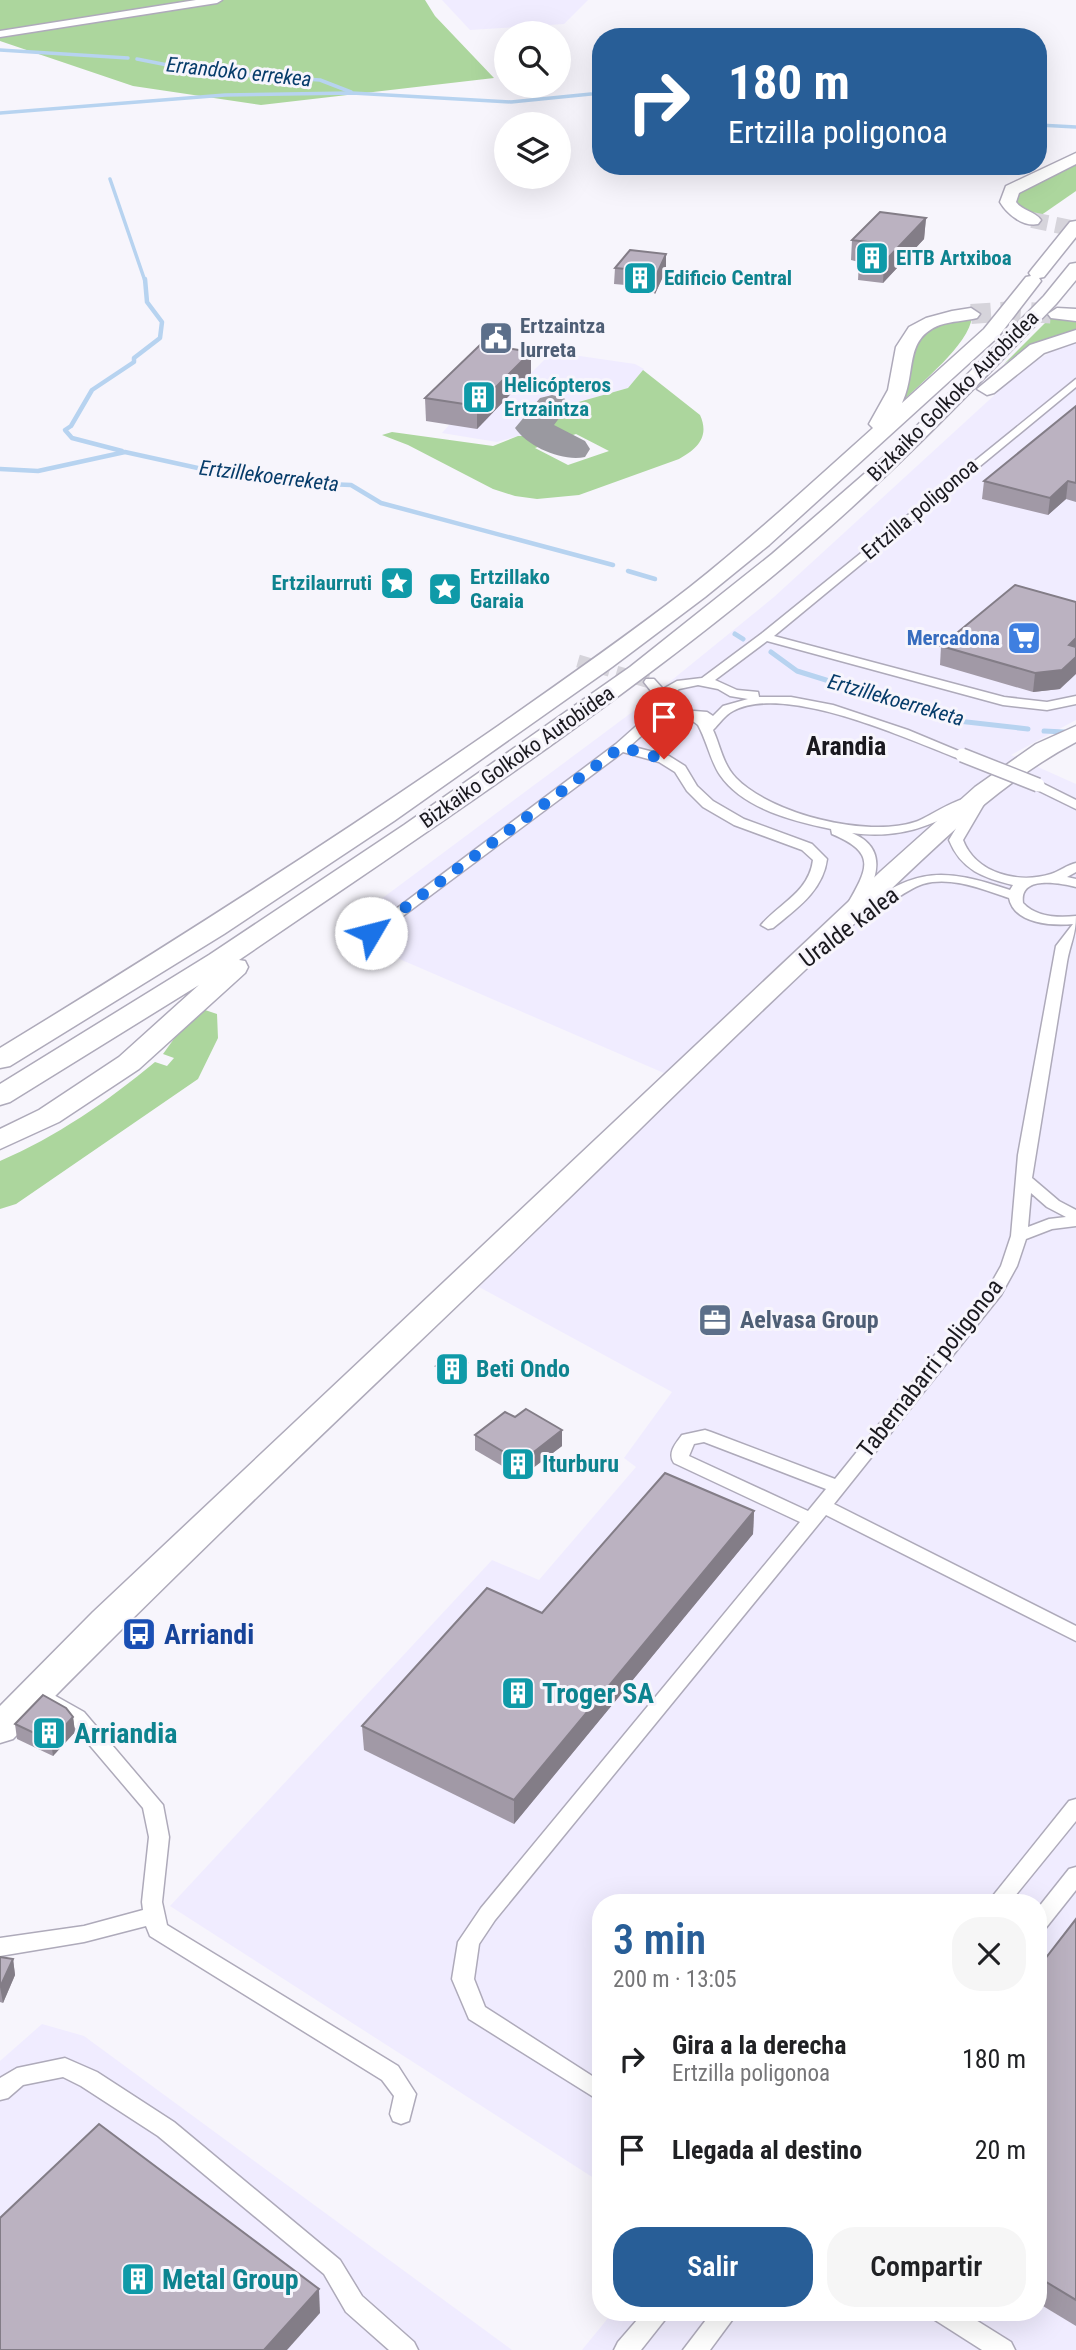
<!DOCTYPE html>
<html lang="es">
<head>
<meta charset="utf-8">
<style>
  :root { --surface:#fff; --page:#f6f6f6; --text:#202124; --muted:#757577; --accent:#285e97 }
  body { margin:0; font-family:"Roboto Condensed",sans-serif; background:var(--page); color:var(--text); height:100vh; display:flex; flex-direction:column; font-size:26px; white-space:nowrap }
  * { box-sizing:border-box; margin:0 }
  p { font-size:23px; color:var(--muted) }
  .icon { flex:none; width:38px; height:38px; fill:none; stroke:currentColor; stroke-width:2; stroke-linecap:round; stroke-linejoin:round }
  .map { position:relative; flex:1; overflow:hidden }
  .drawer { position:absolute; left:592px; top:1894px; width:455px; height:427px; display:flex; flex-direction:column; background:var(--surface); border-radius:28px; box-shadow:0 7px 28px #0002 }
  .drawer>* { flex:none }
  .top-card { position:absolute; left:592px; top:28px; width:455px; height:147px; border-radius:28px; box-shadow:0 7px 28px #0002; background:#285e97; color:#fff; overflow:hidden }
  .fabs { position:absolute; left:494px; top:21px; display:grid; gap:14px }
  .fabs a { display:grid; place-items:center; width:77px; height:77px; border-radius:50%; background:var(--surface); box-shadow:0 7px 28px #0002; font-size:35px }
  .pin { position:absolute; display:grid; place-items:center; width:60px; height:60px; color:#fff; margin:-72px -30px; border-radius:50% 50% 50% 0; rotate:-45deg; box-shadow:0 0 7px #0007 }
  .pin .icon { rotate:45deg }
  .me { position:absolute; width:77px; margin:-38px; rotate:53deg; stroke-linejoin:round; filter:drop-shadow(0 0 5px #0008) }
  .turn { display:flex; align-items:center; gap:24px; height:147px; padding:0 21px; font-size:32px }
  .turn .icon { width:91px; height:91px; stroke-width:2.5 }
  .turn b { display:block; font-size:49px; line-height:60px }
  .round { display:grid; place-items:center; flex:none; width:74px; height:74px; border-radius:28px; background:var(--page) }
  .head { display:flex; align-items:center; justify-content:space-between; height:119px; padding:0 21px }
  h1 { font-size:42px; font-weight:600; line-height:52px; color:var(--accent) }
  .primary-button { display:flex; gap:14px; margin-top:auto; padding:14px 21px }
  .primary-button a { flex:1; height:80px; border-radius:28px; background:var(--accent); color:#fff; font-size:28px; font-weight:600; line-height:80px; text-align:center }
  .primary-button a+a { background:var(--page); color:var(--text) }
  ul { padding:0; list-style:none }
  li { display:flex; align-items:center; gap:21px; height:91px; padding:0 21px }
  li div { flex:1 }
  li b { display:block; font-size:26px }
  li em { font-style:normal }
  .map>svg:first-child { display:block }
  .built { fill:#f0ecff }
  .green { fill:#acd69d }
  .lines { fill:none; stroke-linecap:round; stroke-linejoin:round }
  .stream-far2 { stroke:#b7d3f0; stroke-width:3.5 }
  .stream-far1 { stroke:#b7d3f0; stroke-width:4.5 }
  .stream { stroke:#b7d3f0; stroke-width:5 }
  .taxiway { fill:#9a99a0; fill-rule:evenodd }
  .street-tunnel { stroke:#d6d4db; stroke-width:13; stroke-dasharray:13 7; stroke-linecap:butt }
  .highway-tunnel-far1 { stroke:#d6d4db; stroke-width:16; stroke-dasharray:16 8; stroke-linecap:butt }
  .highway-tunnel { stroke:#d6d4db; stroke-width:20; stroke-dasharray:20 10; stroke-linecap:butt }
  .street-casing { stroke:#aeaaba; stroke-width:3 }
  .secondary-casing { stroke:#aeaaba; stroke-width:3 }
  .highway-casing { stroke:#aeaaba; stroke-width:3 }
  .street { fill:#fff; fill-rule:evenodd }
  .secondary { fill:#fff; fill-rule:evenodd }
  .highway { fill:#fff; fill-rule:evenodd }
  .street-bridge-casing { stroke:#aeaaba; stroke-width:16; stroke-linecap:butt }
  .street-bridge { stroke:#fff; stroke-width:13 }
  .wall { fill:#a199a6 }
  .shaded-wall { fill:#837d87 }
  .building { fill:#bbb2c1; stroke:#837d87; stroke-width:2 }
  .route { stroke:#1a73e8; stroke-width:12; stroke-dasharray:0 21.6 }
  .labels { text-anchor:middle; stroke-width:6; stroke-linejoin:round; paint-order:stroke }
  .far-water-label { font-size:21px; font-style:italic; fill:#063c6a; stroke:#f7f5fc }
  .far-culture-label { font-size:21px; font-weight:bold; fill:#0d838f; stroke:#f7f5fc; text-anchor:start }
  .far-service-label { font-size:21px; font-weight:bold; fill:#4e5e75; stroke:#f7f5fc; text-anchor:start }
  .far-street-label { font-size:21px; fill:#1a191f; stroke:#f7f5fc }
  .far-shop-label { font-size:21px; font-weight:bold; fill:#366cbe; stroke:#f7f5fc; text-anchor:end }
  .street-label { font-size:24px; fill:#1a191f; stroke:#f7f5fc }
  .service-label { font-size:24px; font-weight:bold; fill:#4e5e75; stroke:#f7f5fc; text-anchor:start }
  .culture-label { font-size:24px; font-weight:bold; fill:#0d838f; stroke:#f7f5fc; text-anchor:start }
  .neighbourhood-label { font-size:26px; font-weight:bold; fill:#1a191f; stroke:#f7f5fc }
  .near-transit-label { font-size:28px; font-weight:bold; fill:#164399; stroke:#f7f5fc; text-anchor:start }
  .near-culture-label { font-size:28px; font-weight:bold; fill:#0d838f; stroke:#f7f5fc; text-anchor:start }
</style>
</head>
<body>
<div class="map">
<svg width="1076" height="2350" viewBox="0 0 1076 2350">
  <rect width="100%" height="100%" fill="#f7f5fc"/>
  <g class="built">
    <polygon points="442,0 588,0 564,24 470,30"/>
    <polygon points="1076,341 1076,720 1011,755 1076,784 1076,2350 582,2350 613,2312 1038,2312 1038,1902 600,1902 600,2182 170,1906 492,1560 539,1580 636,1467 624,1458 672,1392 479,1287 687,1083 337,932 635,710 774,597 1024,368 1059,347"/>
    <polygon points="566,354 635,364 644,369 628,388 561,407 541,428 564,438 546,444 542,440 518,436 497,442 442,433 450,424 477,428 547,357"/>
    <polygon points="42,2024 84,2036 512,2350 0,2350 0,2061"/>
  </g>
  <g class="green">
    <polygon points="0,0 425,0 435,16 494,78 261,105 133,86 0,41"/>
    <polygon points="1076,162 1076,191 1037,218 1027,214 1015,202 1016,194 1026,187"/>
    <polygon points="1052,316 1076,317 1076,330 1025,349 1004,364"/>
    <path d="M972,317C969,345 921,382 901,403L910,376L912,346L916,338L941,322Z"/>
    <path d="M643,370L700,415C710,437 697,449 679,459L579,495L537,499L515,496L493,489L408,445L382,435L392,432L493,446L518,436H533L546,444L535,448L568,465L609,451L576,434L564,438L541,428L561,407L628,388Z"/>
    <path d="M205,1010L217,1014L218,1038L198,1079L16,1204L0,1209V1161C56,1137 108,1101 155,1062L167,1066L174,1058L163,1054L176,1036Z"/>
  </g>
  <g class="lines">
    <g class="stream-far2">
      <polyline points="0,50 128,58"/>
      <polyline points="137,59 203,72 320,80 351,92"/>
      <polyline points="0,113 225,95 352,93 511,102 591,94"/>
      <polyline points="1038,125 1076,127"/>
      <polyline points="110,179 145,281"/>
    </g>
    <g class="stream-far1">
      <polyline points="122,451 72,438 65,430 71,426 92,390 134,362 134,358 160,338 162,322 147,302 145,279"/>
      <polyline points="0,469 38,471 125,452 225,474 302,483 351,485 381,503 613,565"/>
      <polyline points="628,571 655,579"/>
    </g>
    <g class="stream">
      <polyline points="735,634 743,639"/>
      <polyline points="771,652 797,671 958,721 1028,729"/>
      <polyline points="1044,731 1064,732"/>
    </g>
    <path class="taxiway" d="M552,395L564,398L569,405L554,425L585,441L590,449L585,457C563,462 528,447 515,428L540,398Z"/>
    <polyline class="street-tunnel" points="578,661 650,682"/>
    <polyline class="highway-tunnel-far1" points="1032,220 1076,229"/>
    <polyline class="highway-tunnel" points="971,314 1014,311 1057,314"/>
    <g class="street-casing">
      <g id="street">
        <path d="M1076,379V387L774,636L1004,697L1047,702L1076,696V704L1047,710L1003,705L767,641L715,680L737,690L758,692L759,697H791L833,705L908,730L968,755L967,758H957C905,738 785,683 733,711C725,715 719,724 713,730C720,745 723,765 736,778C771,814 867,838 915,822C929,818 961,793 973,800L980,795L987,799L963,840C976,874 1019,884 1051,874C1060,871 1067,865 1076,863V872L1067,877L1076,879V887C1059,883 1019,875 1023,903C1036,917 1058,918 1076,916C1076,935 1070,944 1067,962L1032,1178L1059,1201L1076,1210V1226L1052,1229L1026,1239L1017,1266L1001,1295L834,1504L1076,1626V1641L826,1515L495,1920L479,1944L474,1979L485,2007L600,2081V2101L469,2019L452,1979L458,1942L481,1908L800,1522L674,1463C667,1453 676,1443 682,1435L705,1430L711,1432L835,1479L988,1289L1001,1266L1011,1236L1018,1155L1056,946L1073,924C1052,926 1014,924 1009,898C982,889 951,876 923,884C905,889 874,918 860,915L858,912L860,909C917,867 944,868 1010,890L1013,885C984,878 961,870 949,840L970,805C929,827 900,839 852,833C881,845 881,868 868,893C864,900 862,907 854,909L849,908L847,905C868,868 877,853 832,834L831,829C794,821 743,809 720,775C710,760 707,741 698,725C690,717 677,719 668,712L630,746L669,756L685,766L697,786L713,801L744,819L812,844L827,859C823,891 796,909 773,928L768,929L761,925C780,903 809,892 813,860L802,850L734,825L703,807L687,791L675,772L659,762L623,752L376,936H366L364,933L616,744L661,704L644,682L646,679H654L663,689L677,681L702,678L761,634ZM698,685L718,689L730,696L748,699L723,706L713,716L707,712L681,710L669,697L679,689ZM1031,1193L1047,1207L1066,1217L1049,1219L1028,1227ZM704,1442L826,1489L808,1511L689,1456L694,1444Z"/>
        <polygon points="1038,781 1076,800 1076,809 1033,788 1033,782"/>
        <polygon points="52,1694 84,1712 163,1805 169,1837 162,1902 167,1925 398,2066 416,2094 409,2121 401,2124 393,2121 390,2114 394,2096 382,2080 150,1936 146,1926 84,1942 0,1956 0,1938 84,1926 143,1910 142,1902 149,1837 143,1808 70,1722 45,1706 42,1701 45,1696"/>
        <polygon points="1076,1799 1076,1821 1010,1902 988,1902 1069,1801"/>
        <polygon points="1076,1867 1076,1890 1045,1929 1038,1931 1038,1908 1069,1869"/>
        <polygon points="65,2058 97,2072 174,2122 340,2260 362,2296 414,2342 418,2350 389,2350 346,2312 324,2274 158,2136 81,2086 63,2077 23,2085 8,2098 0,2100 0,2078 17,2068"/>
        <polygon points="644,2312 671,2312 641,2350 614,2350 618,2342"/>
        <polygon points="712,2312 738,2312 710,2350 683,2350"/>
        <polygon points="931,2312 963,2312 1011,2342 1015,2350 982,2350 935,2320"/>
      </g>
    </g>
    <g class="secondary-casing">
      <polygon id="secondary" points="196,0 222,0 217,3 0,37 0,31"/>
    </g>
    <g class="highway-casing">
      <g id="highway">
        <path d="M1076,153V164L1019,193L1016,202C1022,211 1035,211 1041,220L1038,224C1023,227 1007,214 1000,202L1006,186Z"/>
        <path d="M1076,221V237L1044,277L1039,278L1041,281L1038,285L998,337L769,545L705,597L612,667L394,821L224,934L10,1066L0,1068V1048C169,945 335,839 498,726C562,681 627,636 690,587C753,537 813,482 873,428L869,424L888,390L896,347L909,327L926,318L952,311L971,308L980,314L977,318C965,321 952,321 940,325C903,339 917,373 902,403L984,329L1026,277L1031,276L1029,273L1032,269L1070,222Z"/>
        <path d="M1076,263V280L1056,304C969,394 883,484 787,564C614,709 425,833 239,960L245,961L248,967L245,973L139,1069L59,1122L0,1149V1129L39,1110L119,1057L199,985L10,1102L0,1105V1084L209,955L404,825L630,667L772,554L901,442L1044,296L1070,264Z"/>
        <polygon points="1057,308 1076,309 1076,321 1051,318 1048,314"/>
        <polygon points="1076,330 1076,342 1044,353 994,393 987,395 977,389 1030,345"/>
        <path d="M1076,726V742C998,783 935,848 871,908C793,981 715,1055 638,1131C431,1334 216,1530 13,1739L0,1743V1706L93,1612L881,871L975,787L1036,744Z"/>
      </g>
    </g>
    <use href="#street" class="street"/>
    <use href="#secondary" class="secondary"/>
    <use href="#highway" class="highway"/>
    <g class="street-bridge-casing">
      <polyline id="street-bridge" points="962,755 1038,785"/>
    </g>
    <use href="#street-bridge" class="street-bridge"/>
  </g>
  <g class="wall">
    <polygon points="926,218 924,239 883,283 858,280 859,262 851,260 852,240"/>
    <polygon points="666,254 666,270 655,294 648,287 614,284 615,268"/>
    <polygon points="531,352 531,373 477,429 426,421 425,398"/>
    <polygon points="1076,406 1076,502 1066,499 1048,515 982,499 984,481"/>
    <polygon points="1015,585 1060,689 1033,692 940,665 941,646"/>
    <polygon points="436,1366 467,1371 454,1382 436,1374"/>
    <polygon points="515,1417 562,1430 562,1446 521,1477 475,1450 475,1435"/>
    <polygon points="754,1511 753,1534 514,1824 364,1750 362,1726 542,1613"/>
    <polygon points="73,1717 75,1732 53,1756 17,1739 15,1724"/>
    <polygon points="1076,1919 1076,2326 1038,2303 1038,1968"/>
    <polygon points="0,1957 13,1959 15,1975 3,2003 0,2002"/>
  </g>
  <g class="shaded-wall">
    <polygon points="926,218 924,239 883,283 884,262"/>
    <polygon points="666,254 666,270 655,294 655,278"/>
    <polygon points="531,352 531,373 477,429 477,406"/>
    <polygon points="1068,481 1066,499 1048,515 1050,498"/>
    <polygon points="1076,638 1076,655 1069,645"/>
    <polygon points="1076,657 1076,674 1060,689 1033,692 1035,673"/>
    <polygon points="467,1363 467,1371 454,1382 454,1375"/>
    <polygon points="562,1430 562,1446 521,1477 521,1462"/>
    <polygon points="754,1511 753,1534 514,1824 514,1800"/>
    <polygon points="73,1717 75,1732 53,1756 51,1741"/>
    <polygon points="13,1959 15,1975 3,2003 0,1987"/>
    <polygon points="319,2289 320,2313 287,2350 264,2350"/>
  </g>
  <g class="building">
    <polygon points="880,212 926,218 884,262 859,259 875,243 852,240"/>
    <polygon points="630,250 666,254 655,278 648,271 615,268"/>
    <polygon points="481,344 531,352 477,406 425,398"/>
    <polygon points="1076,406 1076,483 1068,481 1050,498 984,481"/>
    <polygon points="1015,585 1076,602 1076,638 1069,645 1076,647 1076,657 1062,670 1035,673 941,646"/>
    <polygon points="449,1355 467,1363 454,1375 436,1366"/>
    <polygon points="526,1409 562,1430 521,1462 475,1435 505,1412 515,1417"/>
    <polygon points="665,1473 754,1511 514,1800 362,1726 487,1588 542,1613"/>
    <polygon points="43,1695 66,1708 73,1717 51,1741 15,1724"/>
    <polygon points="1076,1919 1076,2300 1038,2277 1038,1968"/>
    <polygon points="0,1957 13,1959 0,1987"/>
    <polygon points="99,2124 319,2289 264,2350 0,2350 0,2218"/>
  </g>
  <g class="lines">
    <polyline class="route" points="371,933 621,747 664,759"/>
  </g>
  <defs>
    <g id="building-square" transform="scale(1.75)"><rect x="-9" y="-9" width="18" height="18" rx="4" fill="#0f9aa8" stroke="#f7f5fc"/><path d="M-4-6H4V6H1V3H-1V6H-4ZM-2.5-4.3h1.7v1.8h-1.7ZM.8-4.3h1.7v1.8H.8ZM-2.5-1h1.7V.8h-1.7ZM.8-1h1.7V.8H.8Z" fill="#fff"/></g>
    <g id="civic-square" transform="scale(1.75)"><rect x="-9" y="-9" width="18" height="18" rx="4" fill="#5c6f8a" stroke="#f7f5fc"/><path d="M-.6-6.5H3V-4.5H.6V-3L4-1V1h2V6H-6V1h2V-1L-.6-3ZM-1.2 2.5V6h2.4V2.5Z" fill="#fff"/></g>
    <g id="sight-square" transform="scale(1.75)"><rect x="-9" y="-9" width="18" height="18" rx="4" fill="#0f9aa8" stroke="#f7f5fc"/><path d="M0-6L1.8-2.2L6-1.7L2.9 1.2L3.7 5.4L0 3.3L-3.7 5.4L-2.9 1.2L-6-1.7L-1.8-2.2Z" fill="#fff"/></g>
    <g id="supermarket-square" transform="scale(1.75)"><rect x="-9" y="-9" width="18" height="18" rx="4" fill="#3f7fe0" stroke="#f7f5fc"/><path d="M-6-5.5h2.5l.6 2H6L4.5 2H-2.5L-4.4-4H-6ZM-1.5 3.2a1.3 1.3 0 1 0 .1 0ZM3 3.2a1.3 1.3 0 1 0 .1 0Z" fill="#fff"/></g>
    <g id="office-square" transform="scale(1.75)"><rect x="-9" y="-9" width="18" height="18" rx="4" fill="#5c6f8a" stroke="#f7f5fc"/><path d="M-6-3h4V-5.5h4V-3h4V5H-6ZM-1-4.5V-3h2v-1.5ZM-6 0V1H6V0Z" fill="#fff"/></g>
    <g id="bus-square" transform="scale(1.75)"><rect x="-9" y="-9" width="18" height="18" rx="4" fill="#1a4fb4" stroke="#f7f5fc"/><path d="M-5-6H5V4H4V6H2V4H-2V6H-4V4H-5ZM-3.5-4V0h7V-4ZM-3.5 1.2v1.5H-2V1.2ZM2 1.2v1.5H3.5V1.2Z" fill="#fff"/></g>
  </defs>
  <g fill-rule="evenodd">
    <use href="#building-square" x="872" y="258"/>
    <use href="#building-square" x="640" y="278"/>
    <use href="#civic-square" x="496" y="338"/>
    <use href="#building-square" x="479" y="397"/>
    <use href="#sight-square" x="397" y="583"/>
    <use href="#sight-square" x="445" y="589"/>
    <use href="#supermarket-square" x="1024" y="638"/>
    <use href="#office-square" x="715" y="1320"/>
    <use href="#building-square" x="452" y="1369"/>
    <use href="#building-square" x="518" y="1464"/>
    <use href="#bus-square" x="139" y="1634"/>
    <use href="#building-square" x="518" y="1693"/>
    <use href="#building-square" x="49" y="1733"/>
    <use href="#building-square" x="138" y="2279"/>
  </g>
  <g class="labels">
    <g class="far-water-label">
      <text transform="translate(239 72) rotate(6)" y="7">Errandoko errekea</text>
      <text transform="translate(269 476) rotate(7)" y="7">Ertzillekoerreketa</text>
      <text transform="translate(896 700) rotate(16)" y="7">Ertzillekoerreketa</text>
    </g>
    <g class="far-culture-label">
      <text x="896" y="265">EITB Artxiboa</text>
      <text x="664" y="285">Edificio Central</text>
      <text x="504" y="392">Helicópteros<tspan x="504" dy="24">Ertzaintza</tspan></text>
      <text x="470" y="584">Ertzillako<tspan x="470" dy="24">Garaia</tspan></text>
      <text x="372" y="590" text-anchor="end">Ertzilaurruti</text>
    </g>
    <g class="far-service-label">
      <text x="520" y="333">Ertzaintza<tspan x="520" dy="24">Iurreta</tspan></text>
    </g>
    <g class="far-street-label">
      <text transform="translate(953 396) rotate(-45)" y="7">Bizkaiko Golkoko Autobidea</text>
      <text transform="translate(920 509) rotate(-40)" y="7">Ertzilla poligonoa</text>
      <text transform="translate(517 757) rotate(-35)" y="7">Bizkaiko Golkoko Autobidea</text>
    </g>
    <g class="far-shop-label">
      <text x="1000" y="645">Mercadona</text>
    </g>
    <g class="street-label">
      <text transform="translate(849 927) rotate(-37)" y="8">Uralde kalea</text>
      <text transform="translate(930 1368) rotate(-52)" y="8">Tabernabarri poligonoa</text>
    </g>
    <g class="service-label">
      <text x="740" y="1328">Aelvasa Group</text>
    </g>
    <g class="culture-label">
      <text x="476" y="1377">Beti Ondo</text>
      <text x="542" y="1472">Iturburu</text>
    </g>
    <g class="neighbourhood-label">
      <text x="846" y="755">Arandia</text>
    </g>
    <g class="near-transit-label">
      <text x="164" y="1644">Arriandi</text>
    </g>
    <g class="near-culture-label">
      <text x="542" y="1703">Troger SA</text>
      <text x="74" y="1743">Arriandia</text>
      <text x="162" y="2289">Metal Group</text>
    </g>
  </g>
</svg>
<div class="fabs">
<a><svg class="icon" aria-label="search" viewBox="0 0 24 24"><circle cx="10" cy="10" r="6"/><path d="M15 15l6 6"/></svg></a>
<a><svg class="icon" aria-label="layers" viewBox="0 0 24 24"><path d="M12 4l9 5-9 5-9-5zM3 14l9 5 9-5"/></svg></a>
</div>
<div class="pin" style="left:664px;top:759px;background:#d93025"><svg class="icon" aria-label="arrive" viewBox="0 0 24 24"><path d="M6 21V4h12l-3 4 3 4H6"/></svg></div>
<svg class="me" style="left:371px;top:933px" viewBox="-20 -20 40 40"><circle r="19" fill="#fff"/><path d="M0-13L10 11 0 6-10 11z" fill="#1a73e8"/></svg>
<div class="top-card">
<div class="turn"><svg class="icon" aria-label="right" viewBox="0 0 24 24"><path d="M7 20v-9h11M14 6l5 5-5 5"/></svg><div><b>180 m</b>Ertzilla poligonoa</div></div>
</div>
<section class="drawer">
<div class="head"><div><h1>3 min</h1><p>200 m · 13:05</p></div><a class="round"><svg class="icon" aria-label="close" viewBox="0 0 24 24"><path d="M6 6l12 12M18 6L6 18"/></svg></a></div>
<ul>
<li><svg class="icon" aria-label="right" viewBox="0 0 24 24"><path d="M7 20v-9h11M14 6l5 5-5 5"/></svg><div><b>Gira a la derecha</b><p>Ertzilla poligonoa</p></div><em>180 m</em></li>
<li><svg class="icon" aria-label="arrive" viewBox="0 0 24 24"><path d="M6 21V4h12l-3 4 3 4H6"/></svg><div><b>Llegada al destino</b></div><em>20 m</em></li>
</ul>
<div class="primary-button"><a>Salir</a><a>Compartir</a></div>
</section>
</div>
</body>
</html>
